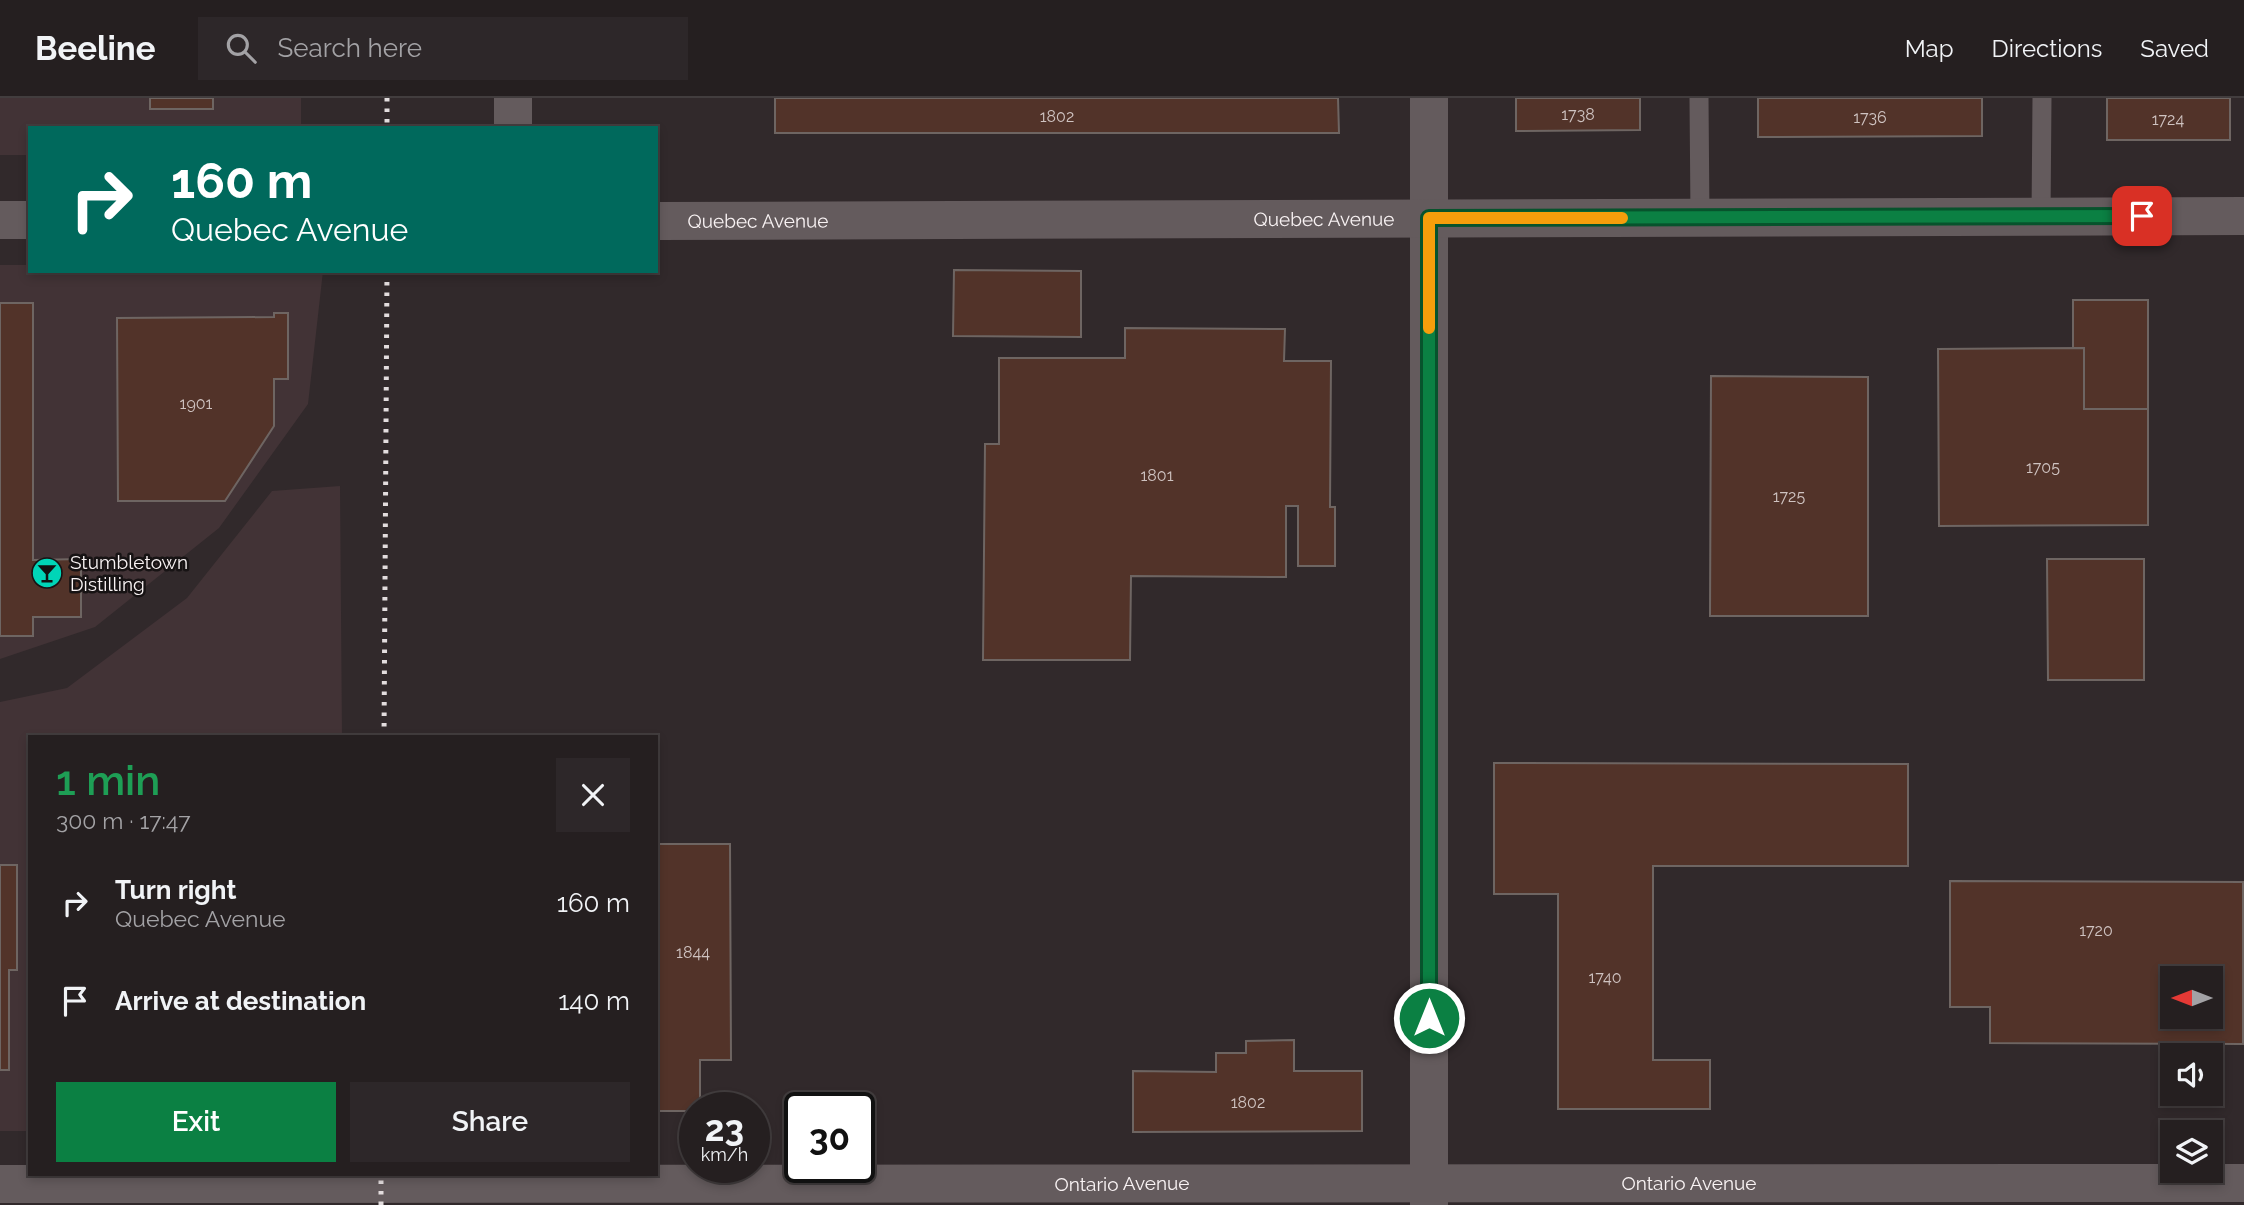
<!DOCTYPE html>
<html lang="en">
<head>
<meta charset="utf-8">
<style>
  :root { --surface:#251f20; --page:#2d2729; --text:#f1f3f6; --muted:#a3a2a5; --line:#423d3e; --accent:#0b8043 }
  body { margin:0; font-family:Raleway,sans-serif; background:var(--page); color:var(--text); height:100vh; display:flex; flex-direction:column; font-size:26px; white-space:nowrap }
  * { box-sizing:border-box; margin:0 }
  p { font-size:23px; color:var(--muted) }
  .icon { flex:none; width:38px; height:38px; fill:none; stroke:currentColor; stroke-width:2; stroke-linecap:round; stroke-linejoin:round }
  .map { position:relative; flex:1; overflow:hidden }
  .sheet { position:absolute; left:28px; top:637px; width:630px; height:441px; display:flex; flex-direction:column; background:var(--surface); border-radius:0px; box-shadow:0 4px 10px #0003,0 0 0 2px var(--line) }
  .sheet>* { flex:none }
  .banner { position:absolute; left:28px; top:28px; width:630px; height:147px; border-radius:0px; box-shadow:0 4px 10px #0003,0 0 0 2px var(--line); background:#00695c; color:#fff; overflow:hidden }
  .needle { width:46px; rotate:270deg }
  .fabs { position:absolute; left:2160px; top:868px; display:grid; gap:14px }
  .fabs a { display:grid; place-items:center; width:63px; height:63px; border-radius:0px; background:var(--surface); box-shadow:0 4px 10px #0003,0 0 0 2px var(--line); font-size:35px }
  .speed { position:absolute; left:679px; top:994px; display:flex; gap:14px; font-size:35px; font-weight:700; text-align:center }
  .speed>* { display:grid; place-content:center; width:91px; height:91px; border-radius:50%; background:var(--surface); box-shadow:0 4px 10px #0003,0 0 0 2px var(--line); line-height:1 }
  .speed small { font-size:18px; font-weight:400 }
  .speed .limit { border:4px solid #111; border-radius:10px; background:#fff; color:#111 }
  .pin { position:absolute; display:grid; place-items:center; width:60px; height:60px; color:#fff; margin:-30px; border-radius:14px; box-shadow:0 4px 10px #0006 }
  .me { position:absolute; width:77px; margin:-38px; rotate:0deg; stroke-linejoin:round; filter:drop-shadow(0 0 5px #0008) }
  .turn { display:flex; align-items:center; gap:24px; height:147px; padding:0 28px; font-size:32px }
  .turn .icon { width:91px; height:91px; stroke-width:2.5 }
  .turn b { display:block; font-size:49px; line-height:60px }
  .round { display:grid; place-items:center; flex:none; width:74px; height:74px; border-radius:0px; background:var(--page) }
  .summary { display:flex; align-items:center; justify-content:space-between; height:119px; padding:0 28px }
  h1 { font-size:42px; font-weight:600; line-height:52px; color:#1e9e55 }
  .cta { display:flex; gap:14px; margin-top:auto; padding:14px 28px }
  .cta a { flex:1; height:80px; border-radius:0px; background:var(--accent); color:#fff; font-size:28px; font-weight:600; line-height:80px; text-align:center }
  .cta a+a { background:var(--page); color:var(--text) }
  ul { padding:0; list-style:none }
  li { display:flex; align-items:center; gap:21px; height:98px; padding:0 28px }
  li div { flex:1 }
  li b { display:block; font-size:26px }
  li em { font-style:normal }
  header { display:flex; align-items:center; gap:42px; box-sizing:border-box; height:98px; padding:0 35px; background:var(--surface); border-bottom:2px solid var(--line) }
  header strong { font-size:33px }
  nav { display:flex; gap:38px; margin-inline-start:auto; font-size:24px }
  .search { width:490px; height:63px; background:var(--page); display:flex; align-items:center; gap:18px; box-sizing:border-box; padding:0 24px; border-radius:0px; color:var(--muted); font-size:26px }
  .map>svg:first-child { display:block }
  .built { fill:#423336 }
  .building { fill:#523329; stroke:#6e6562; stroke-width:2; fill-rule:evenodd }
  .lines { fill:none; stroke-linecap:round; stroke-linejoin:round }
  .service { stroke:#645b5d; stroke-width:19 }
  .minor { stroke:#645b5d; stroke-width:38 }
  .tertiary { stroke:#645b5d; stroke-width:38 }
  .rail { stroke:#e3ddde; stroke-width:5; stroke-dasharray:3.5 7; stroke-linecap:butt }
  .route-casing { stroke:#07532c; stroke-width:18 }
  .route { stroke:#0b8043; stroke-width:12 }
  .slow { stroke:#f59e0b; stroke-width:12 }
  .labels { text-anchor:middle; stroke-width:5; stroke-linejoin:round; paint-order:stroke }
  .number-label { font-size:16px; fill:#cfc3c1 }
  .street-label { font-size:19px; fill:#f9f3f4; stroke:#171314 }
  .poi-label { font-size:19px; fill:#f9f3f4; stroke:#171314; text-anchor:start }
</style>
</head>
<body>
<header>
<strong>Beeline</strong>
<div class="search"><svg class="icon" aria-label="search" viewBox="0 0 24 24"><circle cx="10" cy="10" r="6"/><path d="M15 15l6 6"/></svg>Search here</div>
<nav><a>Map</a><a>Directions</a><a>Saved</a></nav>
</header>
<div class="map">
<svg width="2244" height="1107" viewBox="0 0 2244 1107">
  <rect width="100%" height="100%" fill="#31292b"/>
  <g class="built">
    <polygon points="0,0 301,0 301,30 30,30 30,57 0,57"/>
    <polygon points="0,167 30,167 30,173 323,173 308,306 219,430 95,529 0,561"/>
    <polygon points="340,388 342,639 30,639 30,1033 0,1033 0,604 67,590 187,500 272,393"/>
  </g>
  <g class="building">
    <rect x="150" y="0" width="63" height="11"/>
    <polygon points="775,0 1338,0 1339,35 775,35"/>
    <polygon points="1516,0 1640,0 1640,32 1516,33"/>
    <polygon points="1758,0 1982,0 1982,38 1758,39"/>
    <rect x="2107" y="0" width="123" height="42"/>
    <polygon points="954,172 1081,173 1081,239 953,238"/>
    <polygon points="2073,202 2148,202 2148,311 2084,311 2084,250 2073,250"/>
    <polygon points="0,205 33,205 33,462 81,461 81,519 33,519 33,538 0,538"/>
    <polygon points="274,215 288,215 288,281 274,281 274,328 225,403 118,403 117,220 274,219"/>
    <polygon points="1125,230 1285,231 1284,263 1331,263 1330,409 1335,409 1335,468 1298,468 1298,408 1286,408 1286,479 1131,478 1130,562 983,562 985,346 999,346 999,260 1125,260"/>
    <polygon points="2084,250 2084,311 2148,311 2148,427 1939,428 1938,251"/>
    <polygon points="1711,278 1868,279 1868,518 1710,518"/>
    <polygon points="2047,461 2144,461 2144,582 2048,582"/>
    <polygon points="1494,665 1908,666 1908,768 1653,768 1653,962 1710,962 1710,1011 1558,1011 1558,796 1494,796"/>
    <polygon points="656,746 730,746 731,962 700,962 700,1010 695,1010 695,1013 656,1013"/>
    <polygon points="0,767 17,767 17,872 9,872 9,972 0,972"/>
    <path d="M1950,783L2243,784V946L1990,945V909H1950ZM2172,880H2210V919H2172Z"/>
    <polygon points="1294,942 1294,973 1362,973 1362,1033 1133,1034 1133,973 1216,974 1216,955 1246,955 1246,943"/>
  </g>
  <g class="lines">
    <g class="service">
      <polyline points="1699,0 1700,119"/>
      <polyline points="2041,119 2042,0"/>
    </g>
    <g class="minor">
      <polyline points="513,30 513,0"/>
      <path id="s1" d="M0,1086L2244,1085"/>
      <polyline points="1429,1107 1429,0"/>
    </g>
    <g class="tertiary">
      <polyline points="0,122 30,122"/>
      <path id="s2" d="M656,123L2244,118"/>
    </g>
    <g class="rail">
      <polyline points="387,0 387,30"/>
      <polyline points="384,639 387,173"/>
      <polyline points="381,1107 381,1076"/>
    </g>
  </g>
  <g class="lines">
    <g class="route-casing">
      <polyline id="route" points="1429,920 1429,120 2142,118"/>
    </g>
    <use href="#route" class="route"/>
    <polyline class="slow" points="1429,230 1429,120 1622,120"/>
  </g>
  <defs>
    <g id="bar-disc" transform="scale(1.575)"><circle r="9.5" fill="#00d5b7" stroke="#171314"/><path d="M-6-5H6L.8 .8V4.5H3.5V6h-7V4.5H-.8V.8Z" fill="#111"/></g>
  </defs>
  <g fill-rule="evenodd">
    <use href="#bar-disc" x="47" y="475"/>
  </g>
  <g class="labels">
    <g class="number-label">
      <text x="1578" y="22">1738</text>
      <text x="1057" y="24">1802</text>
      <text x="1870" y="25">1736</text>
      <text x="2168" y="27">1724</text>
      <text x="196" y="311">1901</text>
      <text x="2043" y="375">1705</text>
      <text x="1157" y="383">1801</text>
      <text x="1789" y="404">1725</text>
      <text x="2096" y="838">1720</text>
      <text x="693" y="860">1844</text>
      <text x="1605" y="885">1740</text>
      <text x="1248" y="1010">1802</text>
    </g>
    <g class="street-label">
      <text dy="7" stroke="none"><textPath href="#s2" startOffset="668">Quebec Avenue</textPath></text>
      <text dy="7" stroke="none"><textPath href="#s2" startOffset="102">Quebec Avenue</textPath></text>
      <text dy="7" stroke="none"><textPath href="#s1" startOffset="1122">Ontario Avenue</textPath></text>
      <text dy="7" stroke="none"><textPath href="#s1" startOffset="1689">Ontario Avenue</textPath></text>
    </g>
    <g class="poi-label">
      <text x="70" y="471">Stumbletown<tspan x="70" dy="22">Distilling</tspan></text>
    </g>
  </g>
</svg>
<div class="fabs">
<a><svg class="needle" viewBox="-14 -14 28 28"><path d="M0-13l5 13h-10z" fill="#e53935"/><path d="M0 13l5-13h-10z" fill="#a3a2a5"/></svg></a>
<a><svg class="icon" aria-label="sound" viewBox="0 0 24 24"><path d="M4 9h4l5-4v14l-5-4H4zM17 9q2 3 0 6"/></svg></a>
<a><svg class="icon" aria-label="layers" viewBox="0 0 24 24"><path d="M12 4l9 5-9 5-9-5zM3 14l9 5 9-5"/></svg></a>
</div>
<div class="speed"><div>23<small>km/h</small></div><div class="limit">30</div></div>
<div class="pin" style="left:2142px;top:118px;background:#d93025"><svg class="icon" aria-label="arrive" viewBox="0 0 24 24"><path d="M6 21V4h12l-3 4 3 4H6"/></svg></div>
<svg class="me" style="left:1429px;top:920px" viewBox="-20 -20 40 40"><circle r="17" fill="#0b8043" stroke="#fff" stroke-width="3"/><path d="M0-11L8 9 0 5-8 9z" fill="#fff"/></svg>
<div class="banner">
<div class="turn"><svg class="icon" aria-label="right" viewBox="0 0 24 24"><path d="M7 20v-9h11M14 6l5 5-5 5"/></svg><div><b>160 m</b>Quebec Avenue</div></div>
</div>
<section class="sheet">
<div class="summary"><div><h1>1 min</h1><p>300 m · 17:47</p></div><a class="round"><svg class="icon" aria-label="close" viewBox="0 0 24 24"><path d="M6 6l12 12M18 6L6 18"/></svg></a></div>
<ul>
<li><svg class="icon" aria-label="right" viewBox="0 0 24 24"><path d="M7 20v-9h11M14 6l5 5-5 5"/></svg><div><b>Turn right</b><p>Quebec Avenue</p></div><em>160 m</em></li>
<li><svg class="icon" aria-label="arrive" viewBox="0 0 24 24"><path d="M6 21V4h12l-3 4 3 4H6"/></svg><div><b>Arrive at destination</b></div><em>140 m</em></li>
</ul>
<div class="cta"><a>Exit</a><a>Share</a></div>
</section>
</div>
</body>
</html>
